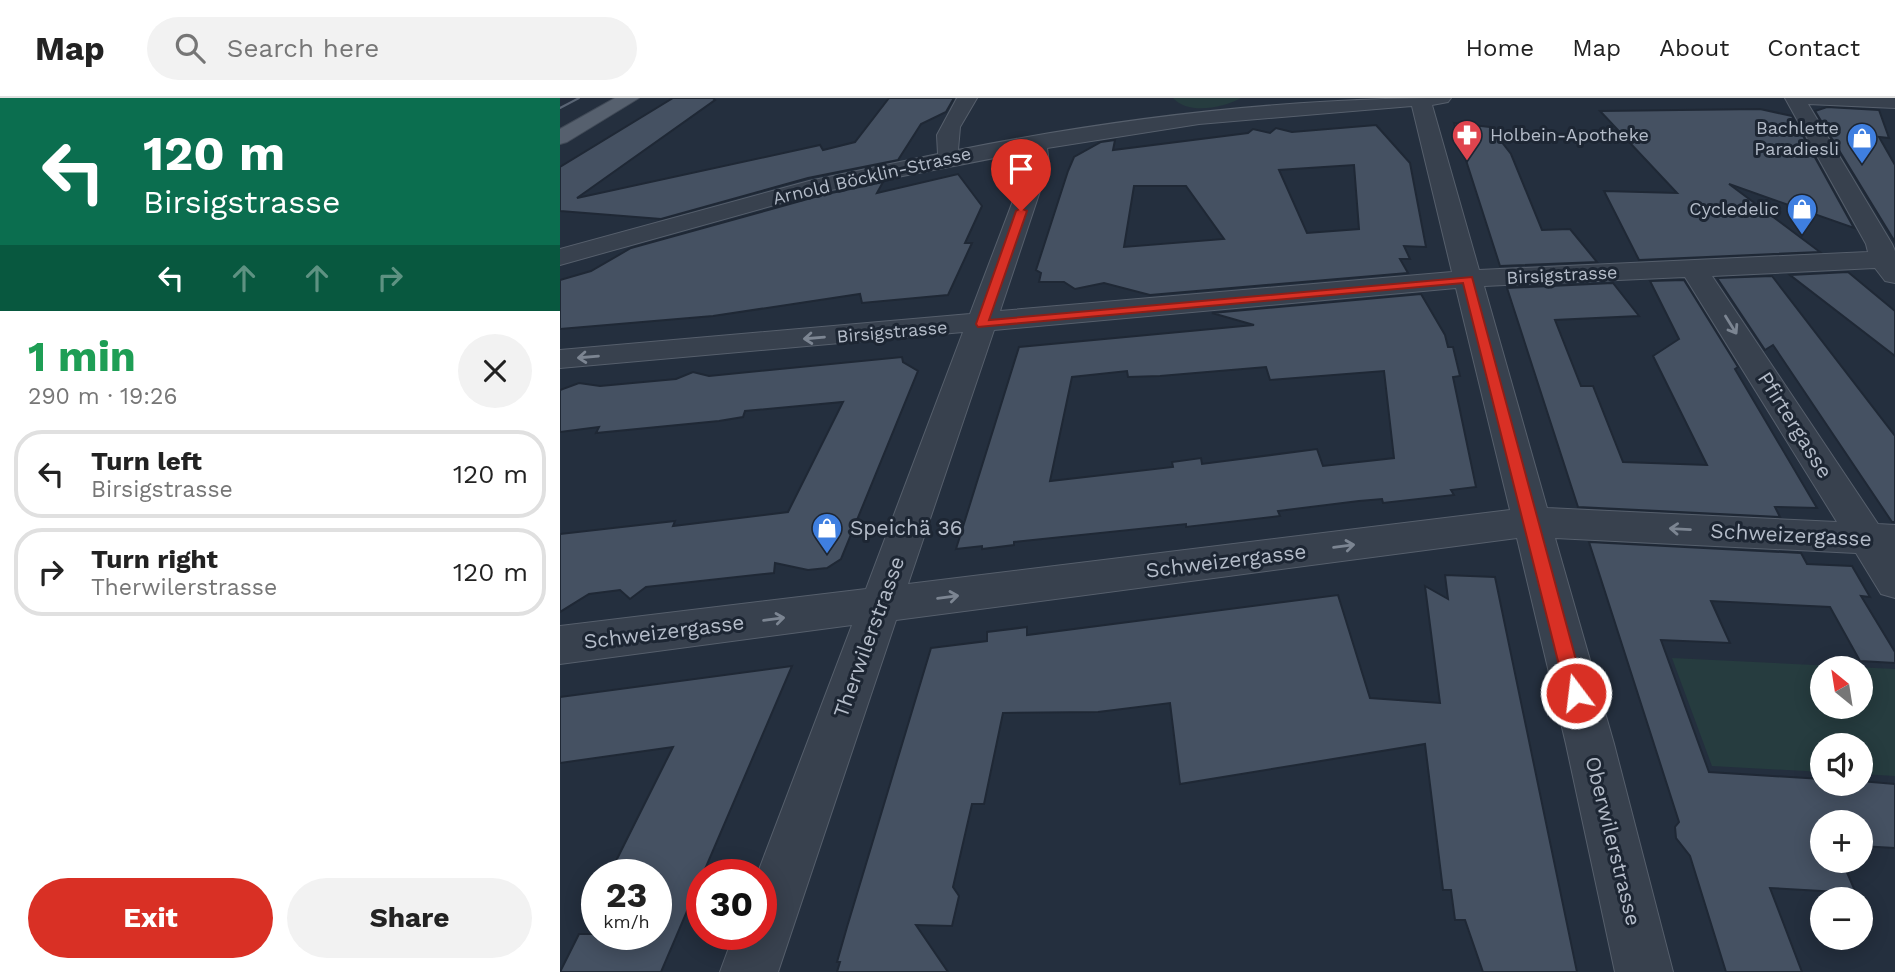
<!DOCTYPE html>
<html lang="en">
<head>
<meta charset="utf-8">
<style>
  :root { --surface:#fff; --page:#f2f2f2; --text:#222; --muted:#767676; --line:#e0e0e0; --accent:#d93025 }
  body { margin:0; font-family:"Work Sans",sans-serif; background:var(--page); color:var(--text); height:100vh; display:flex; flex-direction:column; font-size:26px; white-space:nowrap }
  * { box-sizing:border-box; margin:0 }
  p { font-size:23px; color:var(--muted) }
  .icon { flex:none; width:38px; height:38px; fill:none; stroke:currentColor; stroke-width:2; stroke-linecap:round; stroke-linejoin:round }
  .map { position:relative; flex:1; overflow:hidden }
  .panel { display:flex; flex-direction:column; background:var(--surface); width:560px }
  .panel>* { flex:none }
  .banner { background:#0b6e4f; color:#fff; overflow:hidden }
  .needle { width:46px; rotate:330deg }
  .fabs { position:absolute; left:1250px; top:558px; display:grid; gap:14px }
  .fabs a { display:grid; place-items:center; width:63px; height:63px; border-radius:50%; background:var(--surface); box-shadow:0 4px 18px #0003; font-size:35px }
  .speed { position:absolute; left:21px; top:761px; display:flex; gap:14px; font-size:35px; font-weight:700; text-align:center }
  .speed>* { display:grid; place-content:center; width:91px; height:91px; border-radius:50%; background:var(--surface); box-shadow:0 4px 18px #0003; line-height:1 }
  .speed small { font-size:18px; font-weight:400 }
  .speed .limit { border:10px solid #d22; background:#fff; color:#111 }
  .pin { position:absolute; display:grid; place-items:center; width:60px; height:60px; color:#fff; margin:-72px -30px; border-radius:50% 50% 50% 0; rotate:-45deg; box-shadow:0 0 7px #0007 }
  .pin .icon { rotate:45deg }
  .me { position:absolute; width:77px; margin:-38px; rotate:345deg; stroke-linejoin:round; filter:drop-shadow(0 0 5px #0008) }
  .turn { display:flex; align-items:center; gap:24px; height:147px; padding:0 28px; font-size:32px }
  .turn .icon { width:91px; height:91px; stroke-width:2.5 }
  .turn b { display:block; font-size:49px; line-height:60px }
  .lanes { display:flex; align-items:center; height:66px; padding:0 28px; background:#0003; justify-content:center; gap:35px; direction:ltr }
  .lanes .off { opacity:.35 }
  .round { display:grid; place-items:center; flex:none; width:74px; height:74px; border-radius:37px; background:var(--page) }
  .headline { display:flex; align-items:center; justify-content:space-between; height:119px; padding:0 28px }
  h1 { font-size:42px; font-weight:700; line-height:52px; color:#1e9e55 }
  .primary-button { display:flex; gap:14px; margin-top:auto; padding:14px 28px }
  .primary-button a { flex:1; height:80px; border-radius:42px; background:var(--accent); color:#fff; font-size:28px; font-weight:700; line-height:80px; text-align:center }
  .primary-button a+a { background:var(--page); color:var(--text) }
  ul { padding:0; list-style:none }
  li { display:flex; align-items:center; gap:21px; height:88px; margin:0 14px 10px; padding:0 14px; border:4px solid var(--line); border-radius:28px }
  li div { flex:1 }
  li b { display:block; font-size:26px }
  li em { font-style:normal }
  header { display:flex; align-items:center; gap:42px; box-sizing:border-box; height:98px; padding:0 35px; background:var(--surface); border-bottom:2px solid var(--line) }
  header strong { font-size:33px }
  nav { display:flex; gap:38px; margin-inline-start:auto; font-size:24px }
  .search { width:490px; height:63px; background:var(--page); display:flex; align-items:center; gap:18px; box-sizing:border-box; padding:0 24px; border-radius:38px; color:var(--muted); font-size:26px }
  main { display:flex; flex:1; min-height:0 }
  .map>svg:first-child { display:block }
  .green { fill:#263c3f; fill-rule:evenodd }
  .building { fill:#455162; stroke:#1f2835; stroke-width:2; fill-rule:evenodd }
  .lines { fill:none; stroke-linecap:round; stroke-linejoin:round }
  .minor-casing { stroke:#565f6c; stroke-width:2 }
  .major-casing { stroke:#414a57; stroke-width:2 }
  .minor { fill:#38414e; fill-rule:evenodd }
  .major { fill:#56606e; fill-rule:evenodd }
  .tram { stroke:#5a6575; stroke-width:2 }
  .oneway { stroke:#7c8592 }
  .route { fill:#d93025; stroke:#8d1f18; stroke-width:2 }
  .labels { text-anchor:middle; stroke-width:6; stroke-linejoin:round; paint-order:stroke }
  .far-poi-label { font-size:18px; fill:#b4bcc9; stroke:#1d2633; text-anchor:end }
  .far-street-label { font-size:18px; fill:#b4bcc9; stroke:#1d2633 }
  .street-label { font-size:21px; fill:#b4bcc9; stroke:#1d2633 }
  .poi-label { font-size:21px; fill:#b4bcc9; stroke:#1d2633; text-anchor:start }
</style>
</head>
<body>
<header>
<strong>Map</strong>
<div class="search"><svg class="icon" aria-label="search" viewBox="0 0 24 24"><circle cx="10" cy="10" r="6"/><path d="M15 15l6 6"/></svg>Search here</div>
<nav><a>Home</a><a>Map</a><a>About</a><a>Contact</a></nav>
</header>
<main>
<section class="panel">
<div class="banner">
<div class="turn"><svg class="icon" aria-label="left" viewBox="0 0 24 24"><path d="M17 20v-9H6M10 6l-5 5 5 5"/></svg><div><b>120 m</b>Birsigstrasse</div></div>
<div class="lanes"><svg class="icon" aria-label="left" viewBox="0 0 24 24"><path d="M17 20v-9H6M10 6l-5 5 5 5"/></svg><svg class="icon off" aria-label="ahead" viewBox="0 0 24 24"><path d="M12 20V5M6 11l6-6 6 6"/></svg><svg class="icon off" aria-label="ahead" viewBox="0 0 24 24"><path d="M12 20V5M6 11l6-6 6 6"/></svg><svg class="icon off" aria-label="right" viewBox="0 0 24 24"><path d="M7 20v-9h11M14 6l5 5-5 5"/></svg></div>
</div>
<div class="headline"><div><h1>1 min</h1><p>290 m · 19:26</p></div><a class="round"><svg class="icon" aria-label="close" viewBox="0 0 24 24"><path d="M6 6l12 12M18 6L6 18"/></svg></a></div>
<ul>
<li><svg class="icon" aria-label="left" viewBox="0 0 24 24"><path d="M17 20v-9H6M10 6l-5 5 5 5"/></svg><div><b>Turn left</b><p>Birsigstrasse</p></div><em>120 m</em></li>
<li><svg class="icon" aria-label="right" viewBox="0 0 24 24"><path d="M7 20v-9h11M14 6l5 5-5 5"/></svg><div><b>Turn right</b><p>Therwilerstrasse</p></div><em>120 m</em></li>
</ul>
<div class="primary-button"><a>Exit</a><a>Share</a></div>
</section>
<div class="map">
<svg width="1335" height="874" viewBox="0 0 1335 874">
  <rect width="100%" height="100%" fill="#242f3e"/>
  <g class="green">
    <path d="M613,0H681C663,10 628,17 613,0Z"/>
    <path d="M1112,560L1335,571V678L1300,676V648H1262V674L1152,668ZM1262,570H1300V609H1262Z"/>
  </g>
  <g class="building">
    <polygon points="113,0 153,0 155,2 17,100 260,47 263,52 295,44 329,0 394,0 386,14 361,26 338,62 248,80 101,121 0,113 0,69"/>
    <polygon points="1267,9 1319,12 1329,40 1319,39 1335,67 1335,144 1255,13"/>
    <polygon points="1200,11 1232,18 1294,130 1169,86 1260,154 1079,162 1044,93 1117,95 1040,13"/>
    <polygon points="894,25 930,29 951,56 982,132 1010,131 1037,164 940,168"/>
    <path d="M816,27L850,65L866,149L844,148L850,161H840L848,175L590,197L544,185L515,191L504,184H479L481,175L476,172L508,73L514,59L541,44L555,42L553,52L688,35L693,31L710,35L716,30L732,34ZM794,67L799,131L747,135L719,72ZM574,88H626L664,141L564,149Z"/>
    <polygon points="398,76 422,108 405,145 412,145 388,197 302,205 300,196 153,218 0,231 0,182 31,173 71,150 262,97 323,84 317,95"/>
    <polygon points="1288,174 1335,213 1335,258 1230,177"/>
    <polygon points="1212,178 1335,338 1335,424 1332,424 1213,247 1205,252 1157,180"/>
    <polygon points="1124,182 1178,269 1175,271 1257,410 1215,409 1220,419 1018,409 947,190 1053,185 1079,218 995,222 1021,288 1033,288 1063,364 1147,367 1093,258 1119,241 1090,183"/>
    <path d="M861,196L885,237L888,249H893L900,278L893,279L916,389L891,392L894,397L823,405L822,401L799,403L718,413L720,418L626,429V426L454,444V447L422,451V448L396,451L459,249L694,227L652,215ZM706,269L710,282L824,273L834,360L763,368L757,351L642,366L641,360L612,364L613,369L490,383L512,279L567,273L568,279L600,278Z"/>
    <polygon points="342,259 343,264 358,273 281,461 267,470 248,472 215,465 214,475 86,489 70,501 60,492 29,496 0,514 0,436 115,423 113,428 228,414 283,304 185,313 183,319 159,323 36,335 39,329 0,334 0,292 19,285 40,288 116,281 133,274 149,278"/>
    <polygon points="1029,444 1241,455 1247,466 1292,468 1310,499 1301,498 1335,554 1335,565 1300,563 1270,509 1151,503 1170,545 1101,542 1149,674 1262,681 1262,686 1300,686 1300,683 1335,686 1335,750 1300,748 1300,724 1262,724 1262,763 1282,763 1296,795 1210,790 1242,874 1166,874 1130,758 1116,740 1115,729 1119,724"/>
    <polygon points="885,477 935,479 1017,874 923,874 905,822 895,822 891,792 883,792 865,646 620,686 610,605 538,614 443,615 424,706 412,706 393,789 399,798 392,828 356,827 388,874 277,874 280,864 277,864 287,829 371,550 427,543 427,534 467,529 467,537 778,497 810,600 880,605 865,488 888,501"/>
    <polygon points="232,568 101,874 0,874 19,836 96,836 96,777 49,777 113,649 0,665 0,599"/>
  </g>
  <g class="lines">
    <g class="minor-casing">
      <path id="minor" d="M397,0H417L400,29L398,52C558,20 727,0 891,0L888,4L872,7L919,172L1308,154L1306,146L1225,0H1335V10L1248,6L1332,146L1335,153V185L1325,183L1315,170L1152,178L1318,426L1335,427V500L1321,496L1296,455L995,440L1054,646L1113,874H1055L1006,646L957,440L336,522L218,874H160L174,836H201V777H197L292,527L0,566V528L306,491L403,234L0,270V252L410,216L467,66L465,54L261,94L0,167V151L249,83L378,56L377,37ZM852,8L892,174L440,213L489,66L487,50L639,26ZM1125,179L1277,424L987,410L924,188ZM896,190L950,412L348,486L434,232Z"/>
    </g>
    <g class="major-casing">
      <polygon id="major" points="55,0 79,0 7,44 0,46 0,31"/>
    </g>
    <use href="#minor" class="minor"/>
    <use href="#major" class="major"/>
    <polyline class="tram" points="0,10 19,0"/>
  </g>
  <defs><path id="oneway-shaft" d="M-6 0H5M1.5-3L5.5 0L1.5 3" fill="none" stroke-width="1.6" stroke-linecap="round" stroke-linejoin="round" transform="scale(1.75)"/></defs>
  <g class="oneway">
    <use href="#oneway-shaft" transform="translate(1171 227) rotate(58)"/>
    <use href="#oneway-shaft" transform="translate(254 240) rotate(175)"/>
    <use href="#oneway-shaft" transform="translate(28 259) rotate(175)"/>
    <use href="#oneway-shaft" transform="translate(1120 431) rotate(-177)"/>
    <use href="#oneway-shaft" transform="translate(784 448) rotate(-7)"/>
    <use href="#oneway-shaft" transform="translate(388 499) rotate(-7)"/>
    <use href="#oneway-shaft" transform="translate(214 521) rotate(-7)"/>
  </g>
  <polygon class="route" points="461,110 467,113 429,222 912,179 1025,595 1023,601 1016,603 1009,601 1006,595 903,185 418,229 416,226 456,113"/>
  <defs>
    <g id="pharmacy-pin" transform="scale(1.575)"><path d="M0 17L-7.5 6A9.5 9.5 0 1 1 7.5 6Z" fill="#e0444e" stroke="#1d2633"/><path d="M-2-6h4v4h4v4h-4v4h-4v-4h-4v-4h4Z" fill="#fff"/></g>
    <g id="shop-pin" transform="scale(1.575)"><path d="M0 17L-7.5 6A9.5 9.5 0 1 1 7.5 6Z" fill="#3f7fe0" stroke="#1d2633"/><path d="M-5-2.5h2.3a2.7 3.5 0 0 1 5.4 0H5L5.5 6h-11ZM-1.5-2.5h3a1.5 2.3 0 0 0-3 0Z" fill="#fff"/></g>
  </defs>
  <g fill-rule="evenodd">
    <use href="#pharmacy-pin" x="907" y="37"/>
    <use href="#shop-pin" x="1302" y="40"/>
    <use href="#shop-pin" x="1242" y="111"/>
    <use href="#shop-pin" x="267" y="430"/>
  </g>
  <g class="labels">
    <g class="far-poi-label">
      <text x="1279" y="36">Bachlette<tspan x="1279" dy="21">Paradiesli</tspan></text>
      <text x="930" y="43" text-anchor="start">Holbein-Apotheke</text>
      <text x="1219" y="117">Cycledelic</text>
    </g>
    <g class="far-street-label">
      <text transform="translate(312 78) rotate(-13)" y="6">Arnold Böcklin-Strasse</text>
      <text transform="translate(1002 177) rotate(-3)" y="6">Birsigstrasse</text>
      <text transform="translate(332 234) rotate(-5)" y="6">Birsigstrasse</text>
    </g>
    <g class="street-label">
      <text transform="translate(1235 327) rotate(58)" y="7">Pfirtergasse</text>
      <text transform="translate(1231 437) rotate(3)" y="7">Schweizergasse</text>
      <text transform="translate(666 463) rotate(-7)" y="7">Schweizergasse</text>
      <text transform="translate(104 534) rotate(-7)" y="7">Schweizergasse</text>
      <text transform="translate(309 539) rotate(-70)" y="7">Therwilerstrasse</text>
      <text transform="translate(1053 743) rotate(76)" y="7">Oberwilerstrasse</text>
    </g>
    <g class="poi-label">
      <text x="290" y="437">Speichä 36</text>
    </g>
  </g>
</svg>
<div class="fabs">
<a><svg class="needle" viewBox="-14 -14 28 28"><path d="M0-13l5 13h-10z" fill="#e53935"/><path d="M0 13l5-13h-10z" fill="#767676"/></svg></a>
<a><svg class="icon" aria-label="sound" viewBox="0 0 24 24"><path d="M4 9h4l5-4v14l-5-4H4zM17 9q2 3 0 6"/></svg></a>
<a>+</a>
<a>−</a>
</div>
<div class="speed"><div>23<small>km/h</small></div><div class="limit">30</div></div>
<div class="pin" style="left:461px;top:113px;background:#d93025"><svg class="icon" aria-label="arrive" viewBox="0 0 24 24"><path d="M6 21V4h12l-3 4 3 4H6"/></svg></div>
<svg class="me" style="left:1016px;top:595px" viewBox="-20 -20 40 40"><circle r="17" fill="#d93025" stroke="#fff" stroke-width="3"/><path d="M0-11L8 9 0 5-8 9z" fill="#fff"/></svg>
</div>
</main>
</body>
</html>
